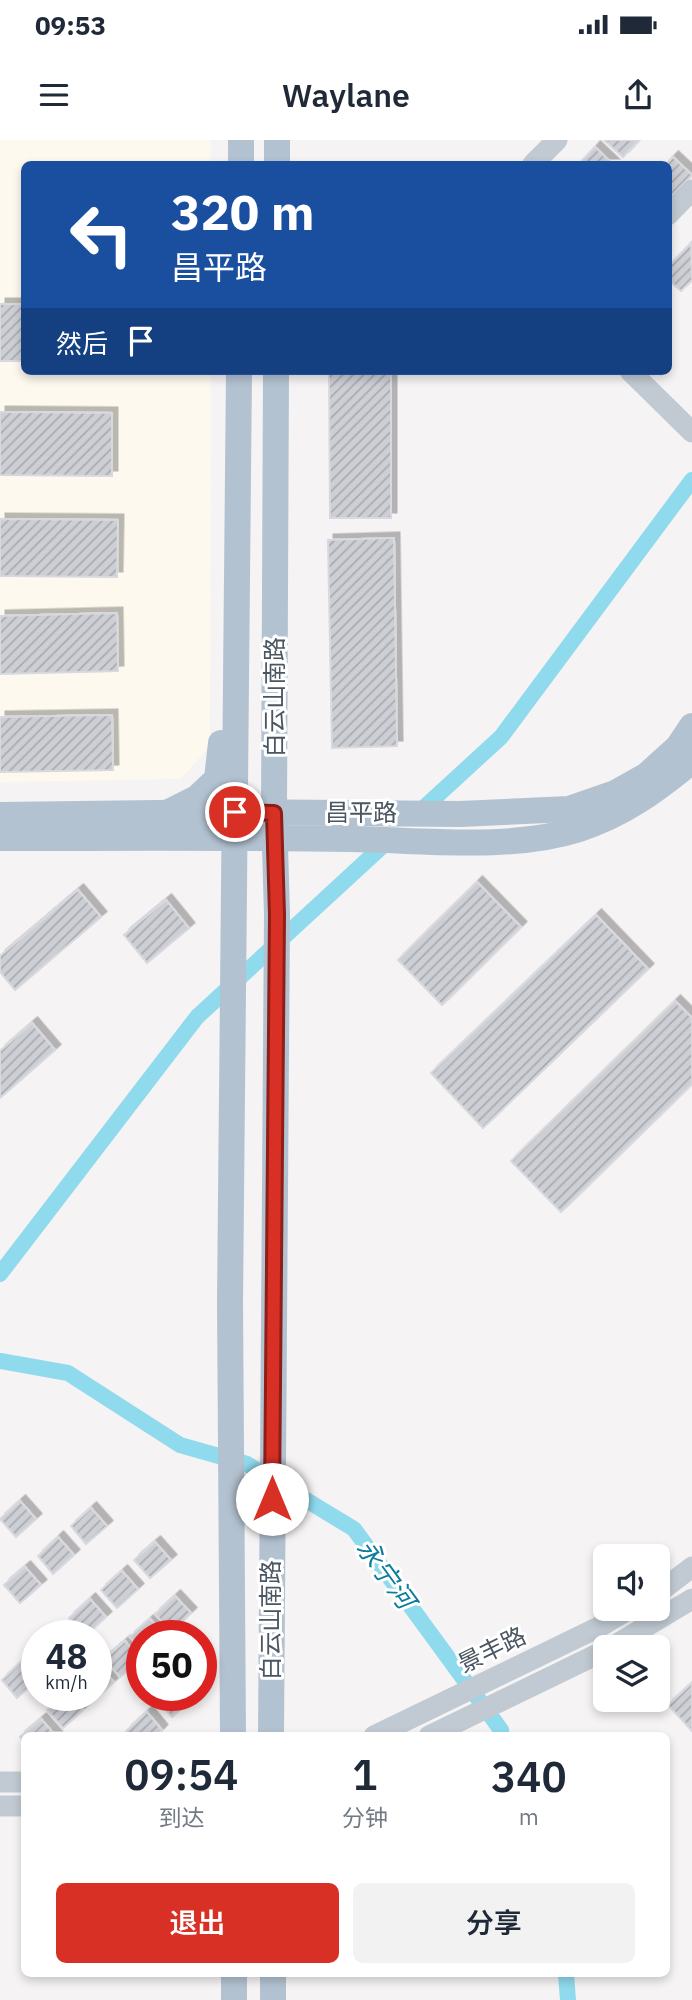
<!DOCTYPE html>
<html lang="zh">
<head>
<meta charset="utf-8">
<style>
  :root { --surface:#fff; --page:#f2f2f3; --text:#1f2937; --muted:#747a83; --accent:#d93025 }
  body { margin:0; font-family:"IBM Plex Sans","Noto Sans SC",sans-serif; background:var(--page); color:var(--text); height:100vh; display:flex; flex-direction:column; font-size:26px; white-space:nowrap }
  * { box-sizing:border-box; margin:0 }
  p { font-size:23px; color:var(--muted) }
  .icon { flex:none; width:38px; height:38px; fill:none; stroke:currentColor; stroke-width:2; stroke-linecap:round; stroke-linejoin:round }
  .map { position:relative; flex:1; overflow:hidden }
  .details { position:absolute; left:21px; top:1592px; width:649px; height:245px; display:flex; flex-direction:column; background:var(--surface); border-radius:10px; box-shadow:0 4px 10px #0003 }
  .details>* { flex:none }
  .guide { position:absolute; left:21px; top:21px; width:651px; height:214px; border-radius:10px; box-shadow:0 4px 10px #0003; background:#1a4fa0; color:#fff; overflow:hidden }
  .buttons { position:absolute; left:593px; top:1404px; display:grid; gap:14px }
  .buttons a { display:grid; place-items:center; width:77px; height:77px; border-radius:10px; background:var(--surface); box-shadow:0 4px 10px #0003; font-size:35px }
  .speed { position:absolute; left:21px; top:1480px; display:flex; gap:14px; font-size:35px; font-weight:700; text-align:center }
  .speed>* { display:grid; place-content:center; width:91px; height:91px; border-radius:50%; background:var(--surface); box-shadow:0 4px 10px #0003; line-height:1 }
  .speed small { font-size:18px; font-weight:400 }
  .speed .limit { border:10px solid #d22; background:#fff; color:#111 }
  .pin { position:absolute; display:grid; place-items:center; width:60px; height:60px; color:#fff; margin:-30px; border:4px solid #fff; border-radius:50%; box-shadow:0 2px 7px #0007 }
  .me { position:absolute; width:77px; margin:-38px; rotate:0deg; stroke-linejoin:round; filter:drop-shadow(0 0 5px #0008) }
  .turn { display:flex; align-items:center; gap:24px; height:147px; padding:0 35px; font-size:32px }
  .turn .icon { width:91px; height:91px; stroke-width:2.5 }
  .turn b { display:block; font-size:49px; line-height:60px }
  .then { display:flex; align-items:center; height:66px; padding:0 35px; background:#0003; gap:14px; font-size:26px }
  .eta { display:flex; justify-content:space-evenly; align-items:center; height:119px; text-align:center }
  .eta b { font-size:42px; font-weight:600; line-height:49px }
  .action { display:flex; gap:14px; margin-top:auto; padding:14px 35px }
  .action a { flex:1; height:80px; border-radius:10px; background:var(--accent); color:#fff; font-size:28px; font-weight:600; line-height:80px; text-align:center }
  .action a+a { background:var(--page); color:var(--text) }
  .status { display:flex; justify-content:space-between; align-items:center; height:49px; padding:0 35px; background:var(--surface); direction:ltr }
  .status svg { height:19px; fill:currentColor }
  header { display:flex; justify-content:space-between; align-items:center; height:91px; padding:0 35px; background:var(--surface); font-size:32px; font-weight:600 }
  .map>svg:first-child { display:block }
  .commercial { fill:#fdf9ef }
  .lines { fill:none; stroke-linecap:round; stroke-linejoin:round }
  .canal { stroke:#90daee; stroke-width:16 }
  .building { fill:url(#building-hatch); stroke:#d7d9de; stroke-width:2; filter:url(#shadow) }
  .minor { stroke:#c1cad2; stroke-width:21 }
  .major { stroke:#b3c2d1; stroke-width:26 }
  .route-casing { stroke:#8d1f18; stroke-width:18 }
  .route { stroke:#d93025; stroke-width:12 }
  .labels { text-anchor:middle; stroke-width:6; stroke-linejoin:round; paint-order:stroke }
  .street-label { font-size:24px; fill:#4a5661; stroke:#fff }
  .water-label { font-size:26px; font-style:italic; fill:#0c7c9b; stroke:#fff }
</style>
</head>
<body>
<div class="status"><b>09:53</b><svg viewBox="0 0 49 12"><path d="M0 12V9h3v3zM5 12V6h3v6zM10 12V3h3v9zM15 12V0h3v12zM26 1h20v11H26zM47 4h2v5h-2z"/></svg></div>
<header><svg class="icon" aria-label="menu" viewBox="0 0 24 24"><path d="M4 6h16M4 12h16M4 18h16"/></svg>Waylane<svg class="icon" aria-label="share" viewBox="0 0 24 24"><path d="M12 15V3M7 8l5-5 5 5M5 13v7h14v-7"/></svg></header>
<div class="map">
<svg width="692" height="1860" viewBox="0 0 692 1860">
  <defs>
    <pattern id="building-hatch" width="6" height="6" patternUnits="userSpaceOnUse" patternTransform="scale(1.75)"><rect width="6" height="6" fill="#cdcfd5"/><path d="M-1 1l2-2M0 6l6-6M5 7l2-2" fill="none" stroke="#a8abb0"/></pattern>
    <filter id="shadow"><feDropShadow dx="5.5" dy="-5.5" stdDeviation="0" flood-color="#0004"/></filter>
  </defs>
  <rect width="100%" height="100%" fill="#f5f3f3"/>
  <polygon class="commercial" points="0,0 211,0 211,24 24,24 24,231 211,231 210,606 181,639 0,642"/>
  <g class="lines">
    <g class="canal">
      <polyline points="416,675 501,597 692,340"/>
      <polyline points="0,1134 197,877 389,700"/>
      <polyline points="0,1221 68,1233 180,1305 247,1324 354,1389 501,1590 502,1596"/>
      <polyline points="566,1834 568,1860"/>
    </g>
  </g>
  <g class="building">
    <polygon points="604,0 639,0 623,17"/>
    <polygon points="595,7 613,24 579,24"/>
    <polygon points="673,17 692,35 668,60 668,24 666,24"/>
    <polygon points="691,103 692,140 681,151 668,140 668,127"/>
    <rect x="0" y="164" width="24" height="57"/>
    <polygon points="329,231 391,231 391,378 330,378"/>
    <polygon points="0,272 112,273 112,336 0,335"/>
    <polygon points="0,379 118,380 117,437 0,436"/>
    <polygon points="394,398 397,606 332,608 328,400"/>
    <polygon points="117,473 118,531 0,534 0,476"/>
    <polygon points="112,575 113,630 0,632 0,577"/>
    <polygon points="477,742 521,787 442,865 398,820"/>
    <polygon points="78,750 101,777 15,850 0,832 0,816"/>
    <polygon points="166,760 189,788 147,823 124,795"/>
    <polygon points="596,775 648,829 483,988 431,933"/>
    <polygon points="675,861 692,878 692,944 561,1072 511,1021"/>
    <polygon points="32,883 55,910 0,958 0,911"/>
    <polygon points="20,1361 36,1379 16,1397 0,1379"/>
    <polygon points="91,1368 107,1386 86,1404 71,1386"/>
    <polygon points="58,1397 74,1415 53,1434 38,1416"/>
    <polygon points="155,1402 171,1420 150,1438 134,1420"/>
    <polygon points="25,1427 41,1445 20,1463 4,1445"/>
    <polygon points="122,1431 138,1449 117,1468 101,1450"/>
    <polygon points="175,1456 191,1473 171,1492 155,1474"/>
    <polygon points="90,1459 106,1477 85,1496 69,1478"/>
    <polygon points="150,1479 166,1496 142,1496 142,1511 130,1497"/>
    <polygon points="125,1501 141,1519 120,1537 104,1519"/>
    <polygon points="22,1521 37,1540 17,1558 2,1540"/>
    <polygon points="98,1525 114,1542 93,1561 88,1556 96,1556"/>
    <polygon points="692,1543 692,1591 668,1565"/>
    <polygon points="63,1556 71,1556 83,1570 63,1588 47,1570"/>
    <polygon points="160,1556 190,1556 193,1559 172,1577 156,1559"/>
    <polygon points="147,1572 162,1590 156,1596 131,1596 126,1591"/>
    <polygon points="41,1579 56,1596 24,1596 24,1602 20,1597"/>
  </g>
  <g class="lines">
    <g class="minor">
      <polyline points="533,24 557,0"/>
      <polyline points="668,75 692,50"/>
      <polyline points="630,231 692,292"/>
      <polyline points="658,1453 692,1427"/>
      <polyline points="612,1507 692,1459"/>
      <polyline points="374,1596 601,1486 631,1468"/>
      <polyline points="429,1596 606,1510"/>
      <polyline points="0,1642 24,1642"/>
      <polyline points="0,1666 24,1666"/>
    </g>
    <g class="major">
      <polyline points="277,0 277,24"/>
      <polyline points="241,24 241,0"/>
      <polyline points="169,672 197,658 217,639 221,603"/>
      <polyline points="0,675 235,672 460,674 569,669 615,653 647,635 678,607 692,586"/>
      <path d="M0,698C117,698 234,697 351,699C423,700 510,711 579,689C623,675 657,650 692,621"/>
      <polyline points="233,1596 230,1162 239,231"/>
      <polyline points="271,1596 277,775 274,673 276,231"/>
      <polyline points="234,1834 234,1860"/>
      <polyline points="273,1834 273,1860"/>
    </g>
  </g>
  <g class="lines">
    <g class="route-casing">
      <polyline id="route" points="235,672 274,673 277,775 272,1359"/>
    </g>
    <use href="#route" class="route"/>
  </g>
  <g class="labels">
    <g class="street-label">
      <text transform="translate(275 557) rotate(-90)" y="8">白云山南路</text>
      <text x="361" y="681">昌平路</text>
      <text transform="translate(271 1480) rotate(-90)" y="8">白云山南路</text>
      <text transform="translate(492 1510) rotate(-26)" y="8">景丰路</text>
    </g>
    <g class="water-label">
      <text transform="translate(386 1434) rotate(54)" y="9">永宁河</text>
    </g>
  </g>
</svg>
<div class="buttons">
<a><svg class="icon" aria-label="sound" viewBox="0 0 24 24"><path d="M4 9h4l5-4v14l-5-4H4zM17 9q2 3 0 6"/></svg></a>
<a><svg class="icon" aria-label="layers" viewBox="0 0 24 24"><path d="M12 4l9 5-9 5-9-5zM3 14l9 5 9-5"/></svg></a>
</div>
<div class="speed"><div>48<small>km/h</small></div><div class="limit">50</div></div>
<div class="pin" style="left:235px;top:672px;background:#d93025"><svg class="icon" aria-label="arrive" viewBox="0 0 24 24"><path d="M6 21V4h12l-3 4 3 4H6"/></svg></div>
<svg class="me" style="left:272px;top:1359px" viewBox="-20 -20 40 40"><circle r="19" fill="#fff"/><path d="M0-13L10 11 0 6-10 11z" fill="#d93025"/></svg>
<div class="guide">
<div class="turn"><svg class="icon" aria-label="left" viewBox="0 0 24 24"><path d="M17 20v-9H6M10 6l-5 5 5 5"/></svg><div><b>320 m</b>昌平路</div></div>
<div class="then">然后<svg class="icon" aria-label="arrive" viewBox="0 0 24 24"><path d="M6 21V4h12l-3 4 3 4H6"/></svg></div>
</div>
<section class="details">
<div class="eta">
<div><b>09:54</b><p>到达</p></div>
<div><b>1</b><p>分钟</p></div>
<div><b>340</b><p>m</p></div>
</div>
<div class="action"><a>退出</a><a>分享</a></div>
</section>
</div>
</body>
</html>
